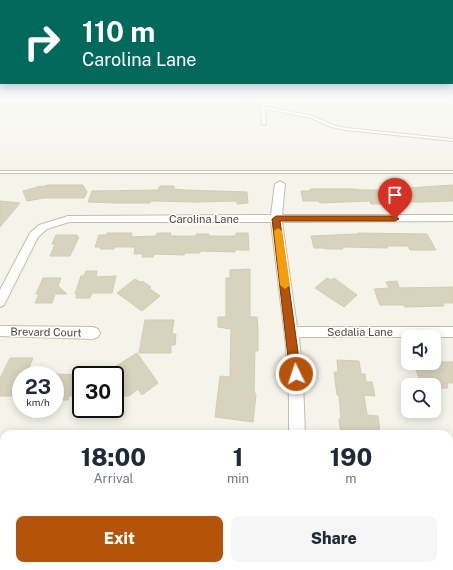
<!DOCTYPE html>
<html lang="en">
<head>
<meta charset="utf-8">
<style>
  :root { --surface:#fff; --page:#f6f6f7; --text:#1f2937; --muted:#747a83; --accent:#b45309 }
  body { margin:0; font-family:"Public Sans",sans-serif; background:var(--page); color:var(--text); height:100vh; display:flex; flex-direction:column; font-size:15px; white-space:nowrap }
  * { box-sizing:border-box; margin:0 }
  p { font-size:13px; color:var(--muted) }
  .icon { flex:none; width:22px; height:22px; fill:none; stroke:currentColor; stroke-width:2; stroke-linecap:round; stroke-linejoin:round }
  .map { position:relative; flex:1; overflow:hidden }
  .side { position:absolute; left:0px; top:430px; width:453px; height:140px; display:flex; flex-direction:column; background:var(--surface); border-radius:12px 12px 0 0; box-shadow:0 2px 10px #0003 }
  .side>* { flex:none }
  .top-card { position:absolute; left:0px; top:0px; width:453px; height:84px; box-shadow:0 2px 10px #0003; background:#00695c; color:#fff; overflow:hidden }
  .controls { position:absolute; left:401px; top:330px; display:grid; gap:8px }
  .controls a { display:grid; place-items:center; width:40px; height:40px; border-radius:8px; background:var(--surface); box-shadow:0 2px 10px #0003; font-size:20px }
  .speed { position:absolute; left:12px; top:366px; display:flex; gap:8px; font-size:20px; font-weight:700; text-align:center }
  .speed>* { display:grid; place-content:center; width:52px; height:52px; border-radius:50%; background:var(--surface); box-shadow:0 2px 10px #0003; line-height:1 }
  .speed small { font-size:10px; font-weight:400 }
  .speed .limit { border:2px solid #111; border-radius:6px; background:#fff; color:#111 }
  .pin { position:absolute; display:grid; place-items:center; width:34px; height:34px; color:#fff; margin:-41px -17px; border-radius:50% 50% 50% 0; rotate:-45deg; box-shadow:0 0 4px #0007 }
  .pin .icon { rotate:45deg }
  .me { position:absolute; width:44px; margin:-22px; rotate:356deg; stroke-linejoin:round; filter:drop-shadow(0 0 3px #0008) }
  .turn { display:flex; align-items:center; gap:14px; height:84px; padding:0 16px; font-size:18px }
  .turn .icon { width:52px; height:52px; stroke-width:2.5 }
  .turn b { display:block; font-size:28px; line-height:34px }
  .eta { display:flex; justify-content:space-evenly; align-items:center; height:68px; text-align:center }
  .eta b { font-size:24px; font-weight:800; line-height:28px }
  .button { display:flex; gap:8px; margin-top:auto; padding:8px 16px }
  .button a { flex:1; height:46px; border-radius:8px; background:var(--accent); color:#fff; font-size:16px; font-weight:800; line-height:46px; text-align:center }
  .button a+a { background:var(--page); color:var(--text) }
  .map>svg:first-child { display:block }
  .building { fill:#d8d3be; stroke:#d3ccb1 }
  .lines { fill:none; stroke-linecap:round; stroke-linejoin:round }
  .service-casing { stroke:#c2beab; stroke-width:2 }
  .minor-casing { stroke:#c2beab; stroke-width:2 }
  .service { fill:#fff; fill-rule:evenodd }
  .minor { fill:#fff; fill-rule:evenodd }
  .route { fill:#b45309; stroke:#753606 }
  .slow { fill:#f59e0b }
  .labels { text-anchor:middle; stroke-width:3; stroke-linejoin:round; paint-order:stroke }
  .street-label { font-size:11px; fill:#4a4637; stroke:#fff }
</style>
</head>
<body>
<div class="map">
<svg width="453" height="570" viewBox="0 0 453 570">
  <rect width="100%" height="100%" fill="#f5f4ea"/>
  <g class="building">
    <polygon points="48,185 83,185 87,192 84,198 44,198 27,201 23,191 41,186 41,187"/>
    <polygon points="453,185 453,201 425,202 382,202 383,204 371,204 370,201 320,203 318,201 303,201 301,191 310,191 310,189 354,189 360,190 410,190 408,188"/>
    <polygon points="160,186 174,186 174,189 185,190 247,192 248,203 237,204 237,201 195,202 151,201 150,203 115,203 88,202 92,191 158,190"/>
    <polygon points="0,201 20,203 0,227"/>
    <polygon points="107,233 132,233 131,237 156,236 157,233 171,233 170,236 196,236 196,234 209,234 208,236 236,236 236,233 248,233 249,250 235,250 235,252 200,251 200,253 185,253 184,255 154,254 153,257 142,257 143,254 134,254 135,247 114,247 114,249 100,249 101,247 95,247 99,235 106,235"/>
    <polygon points="358,233 427,234 436,250 410,250 408,246 387,246 388,248 348,247 342,247 343,249 325,249 324,248 314,248 311,236 358,234"/>
    <polygon points="56,235 77,235 77,237 79,237 70,256 50,256 55,244 52,244"/>
    <polygon points="250,269 250,317 257,317 258,329 258,351 255,351 254,391 256,395 253,422 215,417 220,376 230,377 231,329 218,327 218,317 226,317 226,278 230,278 230,270"/>
    <polygon points="86,271 97,271 96,277 116,276 112,293 92,293 90,298 76,298 77,294 75,294 81,276 84,276"/>
    <polygon points="43,278 61,278 58,286 67,294 55,294 52,303 35,303 39,294 36,294"/>
    <polygon points="327,278 331,280 334,278 357,295 344,307 315,288"/>
    <polygon points="135,279 140,282 142,281 151,287 149,288 160,296 142,311 117,293"/>
    <polygon points="397,281 399,288 453,287 453,303 443,303 444,306 405,307 404,305 380,305 374,289 389,288 386,282"/>
    <polygon points="145,320 174,320 172,334 176,334 175,345 171,345 171,353 139,353"/>
    <polygon points="137,353 158,383 142,395 138,389 129,396 123,396 115,401 115,375 102,375"/>
    <polygon points="10,358 33,358 26,375 21,375 21,388 18,396 0,396 0,378"/>
    <polygon points="337,360 359,361 361,374 365,374 366,382 372,382 375,396 364,395 367,415 378,416 380,433 341,434 339,419 341,419 339,395 337,395 334,372 338,372"/>
    <polygon points="435,362 453,362 453,383 447,383 448,388 437,388 436,383 421,383 413,363 436,363"/>
    <polygon points="55,374 81,375 81,396 69,396 68,400 55,400"/>
  </g>
  <g class="lines">
    <g class="service-casing">
      <g id="service">
        <polygon points="236,99 239,99 262,106 313,116 333,125 346,128 453,139 453,141 346,130 331,127 311,118 265,109 266,124 264,125 262,124 261,108 236,100"/>
        <rect x="0" y="171" width="453" height="2"/>
      </g>
    </g>
    <g class="minor-casing">
      <g id="minor">
        <polygon points="280,181 285,184 282,215 453,215 453,221 282,222 297,327 453,327 453,337 299,337 303,381 305,434 289,434 289,399 286,346 271,222 69,222 47,229 38,237 4,305 0,307 0,290 30,233 39,225 68,216 271,215 275,184"/>
        <polygon points="0,326 93,327 98,329 100,333 98,337 93,339 0,336"/>
        <rect x="0" y="540" width="4" height="20"/>
        <polygon points="214,566 240,566 242,570 216,570"/>
        <polygon points="278,566 298,566 297,570 277,570"/>
      </g>
    </g>
    <use href="#service" class="service"/>
    <use href="#minor" class="minor"/>
  </g>
  <linearGradient id="sky" x2="0" y2="1"><stop stop-color="#8dbaed"/><stop offset="0.56" stop-color="#fafaf6"/><stop offset="1" stop-color="#fafaf6" stop-opacity="0"/></linearGradient>
  <rect width="453" height="178" fill="url(#sky)"/>
  <polygon class="route" points="276,216 395,216 399,219 395,221 280,221 301,374 300,378 296,379 292,378 290,374 272,219"/>
  <polygon class="slow" points="278,228 282,231 290,285 285,289 280,285 274,231"/>
  <g class="labels">
    <g class="street-label">
      <text x="204" y="223">Carolina Lane</text>
      <text transform="translate(46 332) rotate(1)" y="4">Brevard Court</text>
      <text x="360" y="336">Sedalia Lane</text>
    </g>
  </g>
</svg>
<div class="controls">
<a><svg class="icon" aria-label="sound" viewBox="0 0 24 24"><path d="M4 9h4l5-4v14l-5-4H4zM17 9q2 3 0 6"/></svg></a>
<a><svg class="icon" aria-label="search" viewBox="0 0 24 24"><circle cx="10" cy="10" r="6"/><path d="M15 15l6 6"/></svg></a>
</div>
<div class="speed"><div>23<small>km/h</small></div><div class="limit">30</div></div>
<div class="pin" style="left:395px;top:219px;background:#d93025"><svg class="icon" aria-label="arrive" viewBox="0 0 24 24"><path d="M6 21V4h12l-3 4 3 4H6"/></svg></div>
<svg class="me" style="left:296px;top:374px" viewBox="-20 -20 40 40"><circle r="17" fill="#b45309" stroke="#fff" stroke-width="3"/><path d="M0-11L8 9 0 5-8 9z" fill="#fff"/></svg>
<div class="top-card">
<div class="turn"><svg class="icon" aria-label="right" viewBox="0 0 24 24"><path d="M7 20v-9h11M14 6l5 5-5 5"/></svg><div><b>110 m</b>Carolina Lane</div></div>
</div>
<section class="side">
<div class="eta">
<div><b>18:00</b><p>Arrival</p></div>
<div><b>1</b><p>min</p></div>
<div><b>190</b><p>m</p></div>
</div>
<div class="button"><a>Exit</a><a>Share</a></div>
</section>
</div>
</body>
</html>
